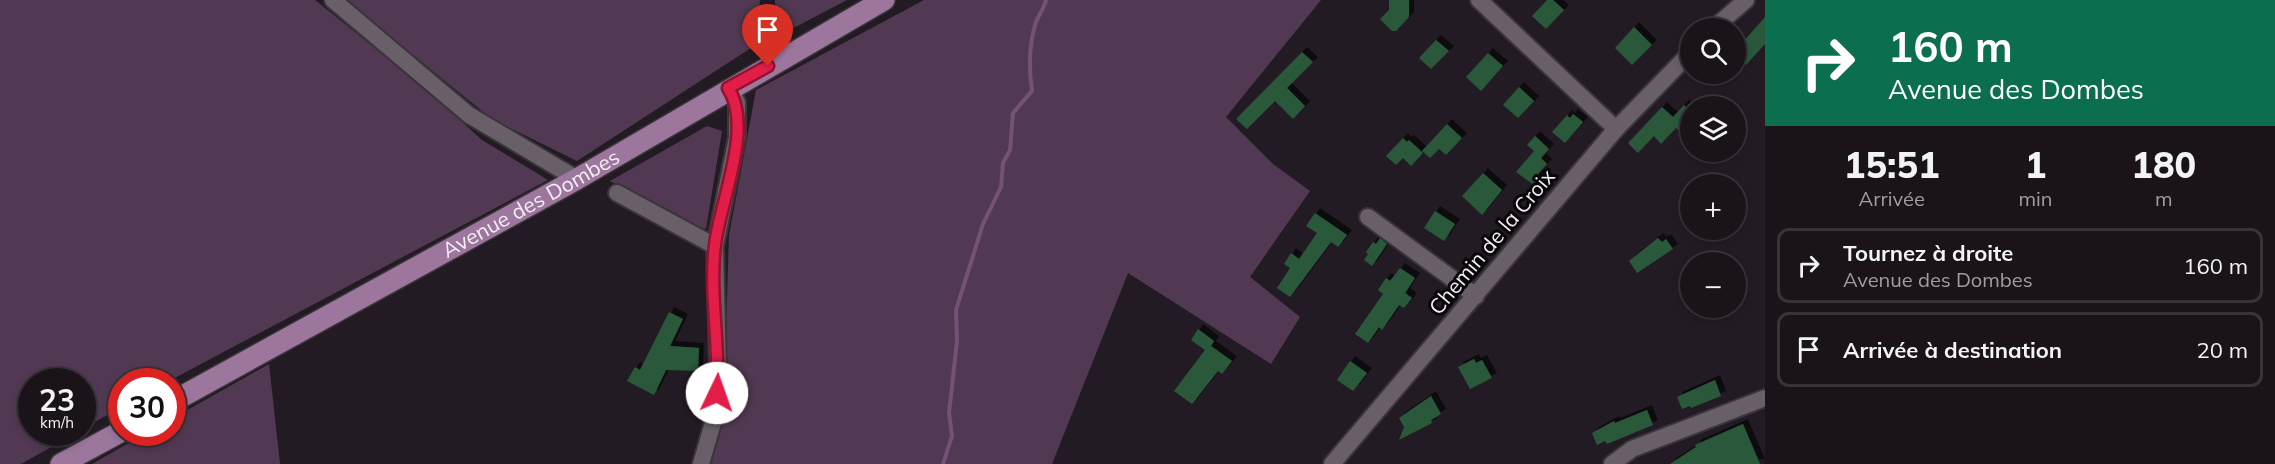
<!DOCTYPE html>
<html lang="fr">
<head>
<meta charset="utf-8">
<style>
  :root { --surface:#1a141a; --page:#231d23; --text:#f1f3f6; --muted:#9f9ea2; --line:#383339 }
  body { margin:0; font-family:Mulish,sans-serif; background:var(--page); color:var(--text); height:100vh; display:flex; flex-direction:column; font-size:22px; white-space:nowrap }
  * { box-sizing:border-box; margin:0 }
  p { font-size:20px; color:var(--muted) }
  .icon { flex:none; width:33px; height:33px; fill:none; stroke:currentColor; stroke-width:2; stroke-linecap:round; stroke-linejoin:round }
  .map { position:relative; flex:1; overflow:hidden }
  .drawer { display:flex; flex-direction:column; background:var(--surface); width:510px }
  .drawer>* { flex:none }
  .top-card { background:#0b6e4f; color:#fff; overflow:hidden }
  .controls { position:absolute; left:1680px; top:18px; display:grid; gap:12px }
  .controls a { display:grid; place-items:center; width:66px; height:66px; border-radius:50%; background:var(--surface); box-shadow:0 3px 9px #0003,0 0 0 2px var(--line); font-size:30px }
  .speed { position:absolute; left:18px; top:368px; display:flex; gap:12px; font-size:30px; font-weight:700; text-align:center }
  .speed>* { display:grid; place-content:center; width:78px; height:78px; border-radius:50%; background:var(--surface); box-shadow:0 3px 9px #0003,0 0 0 2px var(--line); line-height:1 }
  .speed small { font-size:15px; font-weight:400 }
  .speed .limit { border:9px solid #d22; background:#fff; color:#111 }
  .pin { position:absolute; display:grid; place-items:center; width:51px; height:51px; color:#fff; margin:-62px -26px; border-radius:50% 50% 50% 0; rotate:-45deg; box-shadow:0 0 6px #0007 }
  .pin .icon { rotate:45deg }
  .me { position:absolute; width:66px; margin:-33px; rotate:3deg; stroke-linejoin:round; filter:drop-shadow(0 0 4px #0008) }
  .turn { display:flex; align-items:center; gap:21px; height:126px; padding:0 24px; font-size:27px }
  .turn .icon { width:78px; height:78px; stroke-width:2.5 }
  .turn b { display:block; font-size:42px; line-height:51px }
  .eta { display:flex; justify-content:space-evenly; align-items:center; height:102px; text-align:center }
  .eta b { font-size:36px; font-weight:800; line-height:42px }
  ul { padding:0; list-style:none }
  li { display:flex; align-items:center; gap:18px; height:75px; margin:0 12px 9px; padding:0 12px; border:3px solid var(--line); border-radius:12px }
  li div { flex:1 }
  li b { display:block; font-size:22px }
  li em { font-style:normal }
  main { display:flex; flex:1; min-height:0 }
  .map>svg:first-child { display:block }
  .green { fill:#523953 }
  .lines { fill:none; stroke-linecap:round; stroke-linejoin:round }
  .stream { stroke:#755275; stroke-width:4 }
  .building { fill:#2b583b; filter:url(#shadow) }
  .minor-casing { stroke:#3a353a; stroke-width:20 }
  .major-casing { stroke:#3a353a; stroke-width:24 }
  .minor { stroke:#685f68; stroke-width:16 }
  .major { stroke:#9d769e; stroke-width:21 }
  .route-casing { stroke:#92132f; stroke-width:15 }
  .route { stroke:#e11d48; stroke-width:10 }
  .labels { text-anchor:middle; stroke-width:6; stroke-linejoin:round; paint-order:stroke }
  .street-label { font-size:21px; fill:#f4eff4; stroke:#0a070a }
</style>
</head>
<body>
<main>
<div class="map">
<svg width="1765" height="464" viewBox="0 0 1765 464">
  <defs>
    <filter id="shadow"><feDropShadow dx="5" dy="-5" stdDeviation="0" flood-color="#0009"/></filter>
  </defs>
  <rect width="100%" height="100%" fill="#231b23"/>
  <g class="green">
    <polygon points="0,0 315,0 426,89 482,140 548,180 169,381 122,381 121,407 83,429 82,381 32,381 32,432 78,432 21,464 0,464"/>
    <polygon points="345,0 760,0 757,44 577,161 492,119"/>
    <polygon points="775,0 847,0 782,34 775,17"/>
    <polygon points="924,0 1321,0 1226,117 1273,164 1310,191 1250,277 1300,317 1271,364 1128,273 1052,464 711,464 723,421 729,235 756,90"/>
    <polygon points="707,126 722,131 706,229 681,220 610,181"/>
    <polygon points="269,364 280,464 92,464 148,432 172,432 173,418"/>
  </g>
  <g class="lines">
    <path class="stream" d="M943,464L952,436L949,413L957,341L956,310L983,224L1001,187L1003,163L1010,150L1013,113L1032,91C1029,70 1029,46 1035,25C1037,17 1044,9 1046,0"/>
  </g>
  <g class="building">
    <polygon points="1389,0 1409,0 1409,17 1396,31 1392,31 1380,19 1389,10"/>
    <polygon points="1547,0 1553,0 1564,10 1546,29 1532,16"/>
    <polygon points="1765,17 1765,44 1746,65 1736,56 1736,50"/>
    <polygon points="1634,27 1652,45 1632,65 1615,48"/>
    <polygon points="1436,40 1449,51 1431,69 1419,58"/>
    <polygon points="1302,52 1313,62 1287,88 1305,106 1293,119 1275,101 1247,129 1236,119"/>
    <polygon points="1488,53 1503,66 1481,91 1466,77"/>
    <polygon points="1519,87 1534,101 1518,118 1503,105"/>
    <polygon points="1684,105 1690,111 1690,141 1676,128 1661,144 1654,136 1638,153 1628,143 1662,107 1673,117"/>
    <polygon points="1573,114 1583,122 1565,143 1552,132 1567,115 1570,118"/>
    <polygon points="1447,124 1462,138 1446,155 1439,149 1430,158 1422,151"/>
    <polygon points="1535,136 1549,149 1541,158 1547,164 1538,174 1540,177 1534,185 1516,172 1534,151 1527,145"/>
    <polygon points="1403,138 1407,142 1409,140 1423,153 1411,166 1403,158 1396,165 1386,156"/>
    <polygon points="1483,173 1502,190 1482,215 1462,196"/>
    <polygon points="1435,211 1455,224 1444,241 1424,228"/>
    <polygon points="1315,213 1347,235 1338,247 1331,242 1290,297 1277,288 1290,268 1284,264 1291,253 1299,259 1317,233 1306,226"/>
    <polygon points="1380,238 1387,244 1372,266 1364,260 1368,254 1366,252 1373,242 1376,244"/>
    <polygon points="1658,238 1662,242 1666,239 1673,249 1637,273 1629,261"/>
    <polygon points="1400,268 1415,278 1405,293 1412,298 1404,308 1399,305 1382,330 1379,327 1368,343 1355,334 1383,294 1378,290 1386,278 1390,281"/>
    <polygon points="669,312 683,319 670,346 699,348 698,371 666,370 654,395 627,381 635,367 640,370"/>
    <polygon points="1198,329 1214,341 1211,346 1232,361 1222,374 1218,371 1192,404 1174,391 1205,350 1191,340"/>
    <polygon points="1474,359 1476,363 1482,360 1492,378 1470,389 1458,367"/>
    <polygon points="1350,361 1367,373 1353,391 1337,380"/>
    <polygon points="1715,380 1721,396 1691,408 1690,406 1682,409 1677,397"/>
    <polygon points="1431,396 1441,414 1431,420 1432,423 1399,440 1404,427 1399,418"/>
    <polygon points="1647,410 1653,425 1607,444 1605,441 1597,445 1592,433 1614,421 1615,423"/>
    <polygon points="1743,424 1760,464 1670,464 1696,447 1695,445"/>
  </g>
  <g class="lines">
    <g class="minor-casing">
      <g id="minor">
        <polyline points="333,0 469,115 577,179"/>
        <polyline points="1479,0 1616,129"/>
        <polyline points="1714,28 1746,0"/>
        <polyline points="617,193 715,246"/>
        <polyline points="1368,217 1476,296"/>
        <polyline points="701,464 715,416 718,369 715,246 737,137 737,102 728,88"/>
        <polyline points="1332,464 1616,129 1690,53"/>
        <polyline points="1612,464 1632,449 1765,398"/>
      </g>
    </g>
    <g class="major-casing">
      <g id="major">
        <path id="s1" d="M172,402L577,179L884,0"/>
        <polyline points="61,464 122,431"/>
      </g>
    </g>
    <use href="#minor" class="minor"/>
    <use href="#major" class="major"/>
  </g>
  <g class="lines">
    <g class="route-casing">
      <path id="route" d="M717,393C720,344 709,294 715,245C720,201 754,127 728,88L768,66"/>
    </g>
    <use href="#route" class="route"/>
  </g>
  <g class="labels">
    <g class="street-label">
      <text dy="7" stroke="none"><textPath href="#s1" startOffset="410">Avenue des Dombes</textPath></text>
      <text transform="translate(1492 242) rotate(-50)" y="7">Chemin de la Croix</text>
    </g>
  </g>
</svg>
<div class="controls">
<a><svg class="icon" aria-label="search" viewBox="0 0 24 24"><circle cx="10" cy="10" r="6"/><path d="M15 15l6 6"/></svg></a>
<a><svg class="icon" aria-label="layers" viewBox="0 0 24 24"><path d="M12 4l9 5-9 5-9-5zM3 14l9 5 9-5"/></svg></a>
<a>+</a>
<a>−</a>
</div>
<div class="speed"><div>23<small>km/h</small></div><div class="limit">30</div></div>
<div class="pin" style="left:768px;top:66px;background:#d93025"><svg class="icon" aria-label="arrive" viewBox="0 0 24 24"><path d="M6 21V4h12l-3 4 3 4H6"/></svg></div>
<svg class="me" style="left:717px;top:393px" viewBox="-20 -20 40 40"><circle r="19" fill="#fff"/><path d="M0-13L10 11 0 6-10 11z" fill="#e11d48"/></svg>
</div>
<section class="drawer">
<div class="top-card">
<div class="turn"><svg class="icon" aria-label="right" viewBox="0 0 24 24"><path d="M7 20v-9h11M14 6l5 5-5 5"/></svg><div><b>160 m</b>Avenue des Dombes</div></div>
</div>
<div class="eta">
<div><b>15:51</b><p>Arrivée</p></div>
<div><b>1</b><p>min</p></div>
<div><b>180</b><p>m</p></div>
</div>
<ul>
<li><svg class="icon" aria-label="right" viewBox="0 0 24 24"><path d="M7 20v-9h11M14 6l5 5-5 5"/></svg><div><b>Tournez à droite</b><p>Avenue des Dombes</p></div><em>160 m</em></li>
<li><svg class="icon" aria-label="arrive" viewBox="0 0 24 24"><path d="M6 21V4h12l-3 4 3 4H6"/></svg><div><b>Arrivée à destination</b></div><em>20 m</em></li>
</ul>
</section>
</main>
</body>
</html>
